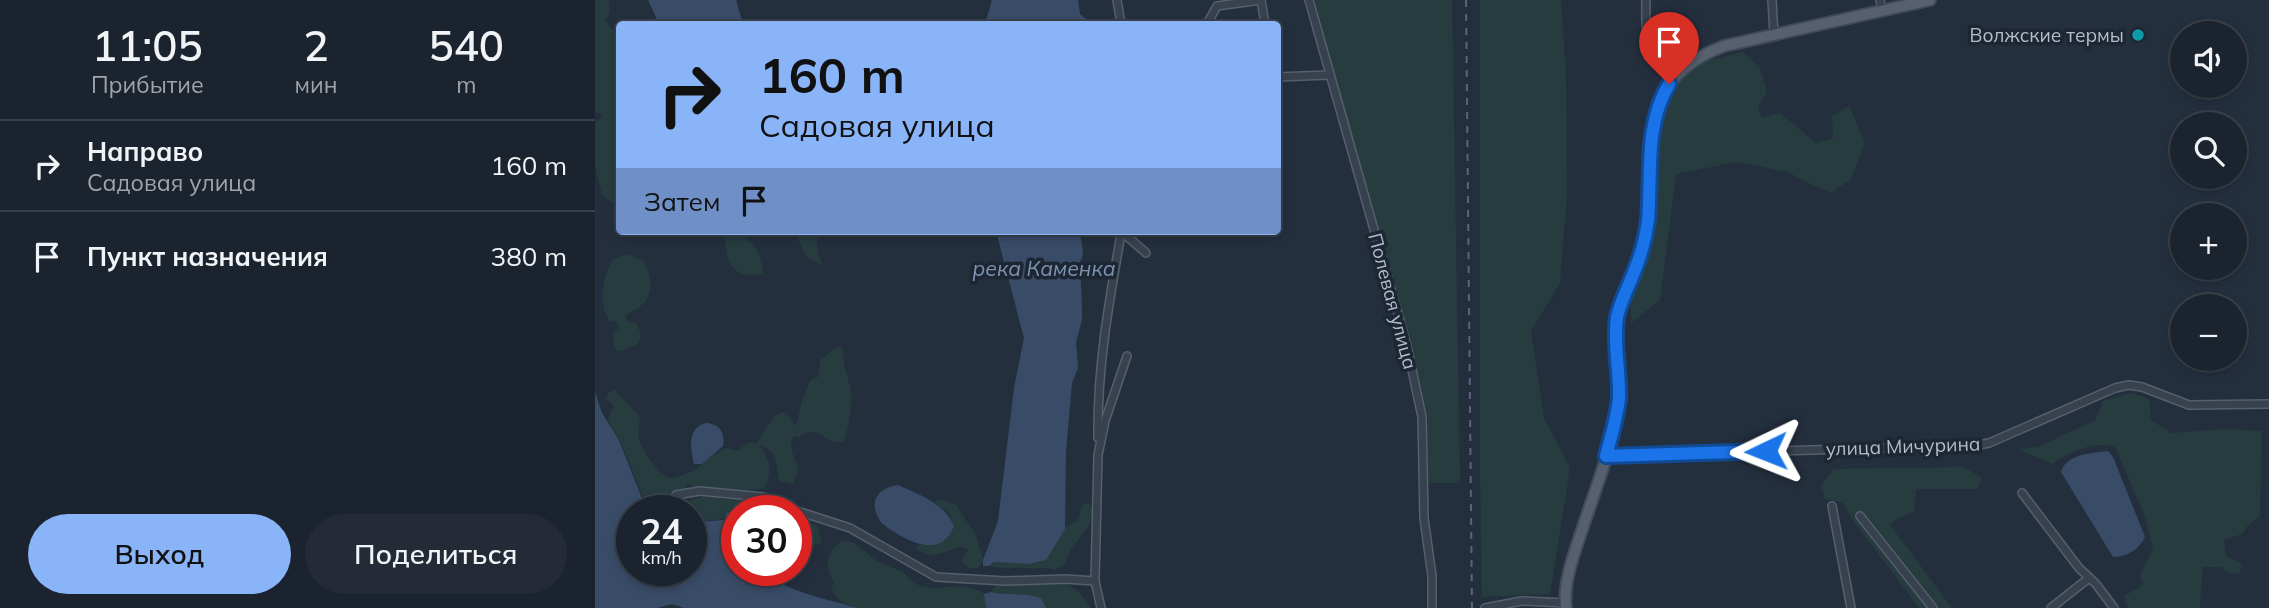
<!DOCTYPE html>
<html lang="ru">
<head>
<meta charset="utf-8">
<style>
  :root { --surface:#1b232e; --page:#242b36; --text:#f1f3f6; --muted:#a0a4aa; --line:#39404a; --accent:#8ab4f8 }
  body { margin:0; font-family:Mulish,sans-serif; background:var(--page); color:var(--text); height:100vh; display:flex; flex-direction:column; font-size:26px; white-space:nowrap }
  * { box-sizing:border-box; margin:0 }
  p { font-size:23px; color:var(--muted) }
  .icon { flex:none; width:38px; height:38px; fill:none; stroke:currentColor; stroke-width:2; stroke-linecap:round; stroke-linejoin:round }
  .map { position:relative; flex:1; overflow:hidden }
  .side { display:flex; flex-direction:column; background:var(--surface); width:595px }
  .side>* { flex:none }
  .top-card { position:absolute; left:21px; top:21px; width:665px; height:214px; border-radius:7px; box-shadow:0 4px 10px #0003,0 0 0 2px var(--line); background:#8ab4f8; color:#111; overflow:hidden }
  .tools { position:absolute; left:1575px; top:21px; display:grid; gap:14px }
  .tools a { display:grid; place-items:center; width:77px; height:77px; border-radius:50%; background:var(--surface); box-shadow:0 4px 10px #0003,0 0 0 2px var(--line); font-size:35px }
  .speed { position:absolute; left:21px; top:495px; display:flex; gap:14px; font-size:35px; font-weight:700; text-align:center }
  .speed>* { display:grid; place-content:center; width:91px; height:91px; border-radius:50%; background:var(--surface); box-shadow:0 4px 10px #0003,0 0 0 2px var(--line); line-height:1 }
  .speed small { font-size:18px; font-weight:400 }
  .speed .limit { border:10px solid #d22; background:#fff; color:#111 }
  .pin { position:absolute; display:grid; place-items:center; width:60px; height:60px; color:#fff; margin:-72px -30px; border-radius:50% 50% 50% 0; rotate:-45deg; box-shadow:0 0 7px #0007 }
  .pin .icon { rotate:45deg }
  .me { position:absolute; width:77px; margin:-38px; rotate:268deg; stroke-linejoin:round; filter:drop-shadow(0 0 5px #0008) }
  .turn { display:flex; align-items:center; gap:24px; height:147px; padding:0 28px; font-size:32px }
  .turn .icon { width:91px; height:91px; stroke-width:2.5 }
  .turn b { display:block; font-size:49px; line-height:60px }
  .then { display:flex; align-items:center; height:66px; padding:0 28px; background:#0003; gap:14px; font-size:26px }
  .eta { display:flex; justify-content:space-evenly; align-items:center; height:119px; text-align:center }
  .eta b { font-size:42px; font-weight:600; line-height:49px }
  .primary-button { display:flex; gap:14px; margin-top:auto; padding:14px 28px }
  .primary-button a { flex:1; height:80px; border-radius:42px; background:var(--accent); color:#111; font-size:28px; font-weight:600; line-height:80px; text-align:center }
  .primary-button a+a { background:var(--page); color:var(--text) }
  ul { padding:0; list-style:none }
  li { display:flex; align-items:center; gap:21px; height:91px; padding:0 28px; border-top:2px solid var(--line) }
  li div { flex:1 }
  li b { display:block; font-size:26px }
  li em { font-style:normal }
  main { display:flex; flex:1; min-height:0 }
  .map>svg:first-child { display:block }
  .green { fill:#263c3f }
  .water { fill:#394c67 }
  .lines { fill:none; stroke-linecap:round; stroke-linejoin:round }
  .street-casing { stroke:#565f6c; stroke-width:10 }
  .primary-casing { stroke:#414a57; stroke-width:14 }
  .street { stroke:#38414e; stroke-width:7 }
  .primary { stroke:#56606e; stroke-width:10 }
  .rail { stroke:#5a6575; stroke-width:2; stroke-dasharray:7 7; stroke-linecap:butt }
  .route-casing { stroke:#114b97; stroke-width:18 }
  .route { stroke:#1a73e8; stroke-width:12 }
  .culture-dot { fill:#0f9aa8; stroke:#1d2633; stroke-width:2.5 }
  .labels { text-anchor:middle; stroke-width:7; stroke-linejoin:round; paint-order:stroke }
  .poi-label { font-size:19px; fill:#b4bcc9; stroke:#1d2633; text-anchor:end }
  .street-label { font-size:19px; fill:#b4bcc9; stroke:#1d2633 }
  .water-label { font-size:21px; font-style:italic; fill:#7c92b1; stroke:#1d2633 }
</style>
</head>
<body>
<main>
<section class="side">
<div class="eta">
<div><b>11:05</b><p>Прибытие</p></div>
<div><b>2</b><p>мин</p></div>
<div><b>540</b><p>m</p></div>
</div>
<ul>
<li><svg class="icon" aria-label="right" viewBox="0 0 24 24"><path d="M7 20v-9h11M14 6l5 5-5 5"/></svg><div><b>Направо</b><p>Садовая улица</p></div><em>160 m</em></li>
<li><svg class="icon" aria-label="arrive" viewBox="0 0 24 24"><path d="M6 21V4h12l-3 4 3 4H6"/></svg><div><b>Пункт назначения</b></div><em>380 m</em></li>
</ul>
<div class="primary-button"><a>Выход</a><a>Поделиться</a></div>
</section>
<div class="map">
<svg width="1674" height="608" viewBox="0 0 1674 608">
  <rect width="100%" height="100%" fill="#242f3e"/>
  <g class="green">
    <polygon points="0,0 14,0 15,12 10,21 24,37 24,71 21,74 24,88 24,205 14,201 7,194 0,164 0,124 8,114 0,112"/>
    <polygon points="720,0 857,0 865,483 830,483 830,448 833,419 800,283 739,75"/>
    <polygon points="885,0 966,0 971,77 972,193 965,283 936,331 949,418 975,468 955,594 887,597 885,471"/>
    <polygon points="1148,52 1165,68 1172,92 1163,107 1167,118 1185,113 1221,143 1238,138 1237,116 1254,106 1270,142 1256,179 1236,193 1209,181 1193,172 1142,162 1081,174 1065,300 1036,323 1035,298 1051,261 1057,219 1063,121 1079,84 1110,61"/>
    <path d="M199,231H225C219,243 223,253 227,265L212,257Z"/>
    <path d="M143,232C162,247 165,251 168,274C138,280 131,263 130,237Z"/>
    <path d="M32,254L49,261C57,278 60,296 43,308C37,312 34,312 30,318L35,323H42L46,335L43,344L23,352L19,347L18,333L24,328L21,321H15C3,304 8,278 17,260Z"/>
    <path d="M243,347L248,349C248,366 252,372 255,387C259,402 253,428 249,442C247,442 238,442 237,441C224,436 222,426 205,437L199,436C188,454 213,464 197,484L184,481C181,463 183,452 164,444C174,459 179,471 169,488L145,492L98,487L96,484L91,485L90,489L71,495L75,504L83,505L113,495L130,499L169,502L191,511H142V513L138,509L131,513L128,519L101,522L96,532V511H58L50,501L25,440L13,421L14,416L19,406L11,399L13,393L20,390L45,417L43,438L52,456L65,472L72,477L79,478L101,470L115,457L131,448L144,451C148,444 153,441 162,443L178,417L187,412L191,413L201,426L207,401L215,380L223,377L226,359C233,356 235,350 243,347Z"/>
    <path d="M1536,393L1554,399L1556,420L1576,433L1633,429L1667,431L1665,516L1653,525L1647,534L1629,540L1631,556L1647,564L1645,573L1637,574L1626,567H1608L1605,602L1606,608H1533L1529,596L1548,585L1545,575L1558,548L1549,514L1520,447C1497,440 1476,452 1457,464L1423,449L1443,447L1500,420L1508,401Z"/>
    <polygon points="1369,467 1387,478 1382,489 1321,489 1319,512 1303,518 1295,525 1357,608 1324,608 1259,522 1247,502 1230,499 1226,486 1239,469"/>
    <polygon points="346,499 360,504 381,535 388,560 383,568 375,568 366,562 373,550 366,547 337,556 322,550 323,544 327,545 359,526 354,513 338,502"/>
    <path d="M494,503L499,510C497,531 476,540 470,564L460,570L454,568H408L394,566L399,562L434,564L451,560L469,527L482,521L488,504Z"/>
    <polygon points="201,515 223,526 227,543 217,545 201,537"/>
    <path d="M248,540C267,543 270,555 284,562C292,567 302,568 309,573C313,577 317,582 321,584C344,594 369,578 389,594L391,608H263L247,603L236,589L239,582C228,565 232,551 248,540Z"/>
    <path d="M450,583C476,583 481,586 496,608H451L446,598C430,592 413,596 396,592L400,586Z"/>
  </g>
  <g class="water">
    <polygon points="53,0 141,0 148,24 64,24"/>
    <polygon points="397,0 483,0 485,14 497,24 390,24"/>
    <polygon points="401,231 485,231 488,253 485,265 487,305 487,320 481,342 483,368 477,383 471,452 470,529 451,560 434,564 399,562 394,566 388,566 388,560 403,521 419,388 429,338"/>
    <path d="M0,392L7,413L24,440L48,501L57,511H37V570L53,571L52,577C65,578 79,581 88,571L96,570V533L102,522L129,520L131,513L138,510L142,513V570L170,571C182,590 240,601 263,608H89L77,604L62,608H0Z"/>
    <path d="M111,423C125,424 130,433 128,446L107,464H99C95,448 92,428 111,423Z"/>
    <path d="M1513,451L1518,457L1550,537C1544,550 1531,557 1518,557L1466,472C1471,454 1497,453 1513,451Z"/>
    <path d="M303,485C325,495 349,503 359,526C348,555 322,546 301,533C295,529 287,525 284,519C273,500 284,488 303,485Z"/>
    <path d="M396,592C413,596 430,592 446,598L451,608H391L389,594Z"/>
  </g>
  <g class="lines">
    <g class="street-casing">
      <g id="street">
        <polyline points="522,0 526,24"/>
        <polyline points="714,0 812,346 827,417 829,518 837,576 837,608"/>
        <path d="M1051,0C1050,40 1052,48 1082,74"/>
        <polyline points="1177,0 1179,34"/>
        <polyline points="1285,0 1287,10"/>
        <polyline points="612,24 622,6 666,0 670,24"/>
        <polyline points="682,77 734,75"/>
        <polyline points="526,231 551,253"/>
        <path d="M503,438C502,368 514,302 526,234"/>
        <polyline points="1011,456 1384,445 1394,443 1520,388 1534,385 1547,387 1594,405 1674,404"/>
        <polyline points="1427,493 1484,568 1501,584 1519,608"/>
        <polyline points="81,495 105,491 168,497 196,509 255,528 341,577 410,581 470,579 500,581"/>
        <polyline points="1237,506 1256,608"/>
        <polyline points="1265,516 1338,608"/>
        <polyline points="506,608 500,581 503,455 510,421 532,356"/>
        <polyline points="890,608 927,601 971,603"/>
        <polyline points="1456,608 1494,578"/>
      </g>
    </g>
    <g class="primary-casing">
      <path id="primary" d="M971,608C968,582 979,554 987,530C999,493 1014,456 1021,418C1027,386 1018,354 1022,322C1024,302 1034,285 1041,267C1048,252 1051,237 1053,221C1057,181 1049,136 1066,99C1078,72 1102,56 1129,46L1335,0"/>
    </g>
    <use href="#street" class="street"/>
    <use href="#primary" class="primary"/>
    <polyline class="rail" points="871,0 877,608"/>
  </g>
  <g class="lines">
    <g class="route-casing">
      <path id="route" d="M1074,84C1049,126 1057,174 1053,220C1051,236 1047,252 1041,267C1035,284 1026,299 1022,317C1018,344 1025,371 1024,398C1022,418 1016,437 1011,456L1171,451"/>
    </g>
    <use href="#route" class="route"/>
  </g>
  <circle class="culture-dot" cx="1543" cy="35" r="7"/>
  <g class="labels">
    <g class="poi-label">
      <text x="1529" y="42">Волжские термы</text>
    </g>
    <g class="street-label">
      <text transform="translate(798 301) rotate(75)" y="7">Полевая улица</text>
      <text transform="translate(1308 446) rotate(-2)" y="7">улица Мичурина</text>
    </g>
    <g class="water-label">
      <text x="449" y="276">река Каменка</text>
    </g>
  </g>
</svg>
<div class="tools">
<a><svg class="icon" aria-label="sound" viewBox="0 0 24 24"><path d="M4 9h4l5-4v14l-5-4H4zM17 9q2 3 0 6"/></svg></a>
<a><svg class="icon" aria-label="search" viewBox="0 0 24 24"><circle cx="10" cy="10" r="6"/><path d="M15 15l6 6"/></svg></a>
<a>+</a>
<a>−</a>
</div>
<div class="speed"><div>24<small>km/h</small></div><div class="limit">30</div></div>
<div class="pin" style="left:1074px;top:84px;background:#d93025"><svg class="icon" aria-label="arrive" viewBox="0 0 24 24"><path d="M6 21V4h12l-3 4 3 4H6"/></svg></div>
<svg class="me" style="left:1171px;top:451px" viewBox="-20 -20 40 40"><path d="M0-17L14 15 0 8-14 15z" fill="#1a73e8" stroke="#fff" stroke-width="4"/></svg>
<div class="top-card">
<div class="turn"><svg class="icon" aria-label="right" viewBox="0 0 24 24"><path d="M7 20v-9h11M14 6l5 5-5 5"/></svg><div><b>160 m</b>Садовая улица</div></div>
<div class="then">Затем<svg class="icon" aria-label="arrive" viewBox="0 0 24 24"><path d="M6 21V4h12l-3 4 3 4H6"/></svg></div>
</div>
</div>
</main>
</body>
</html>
